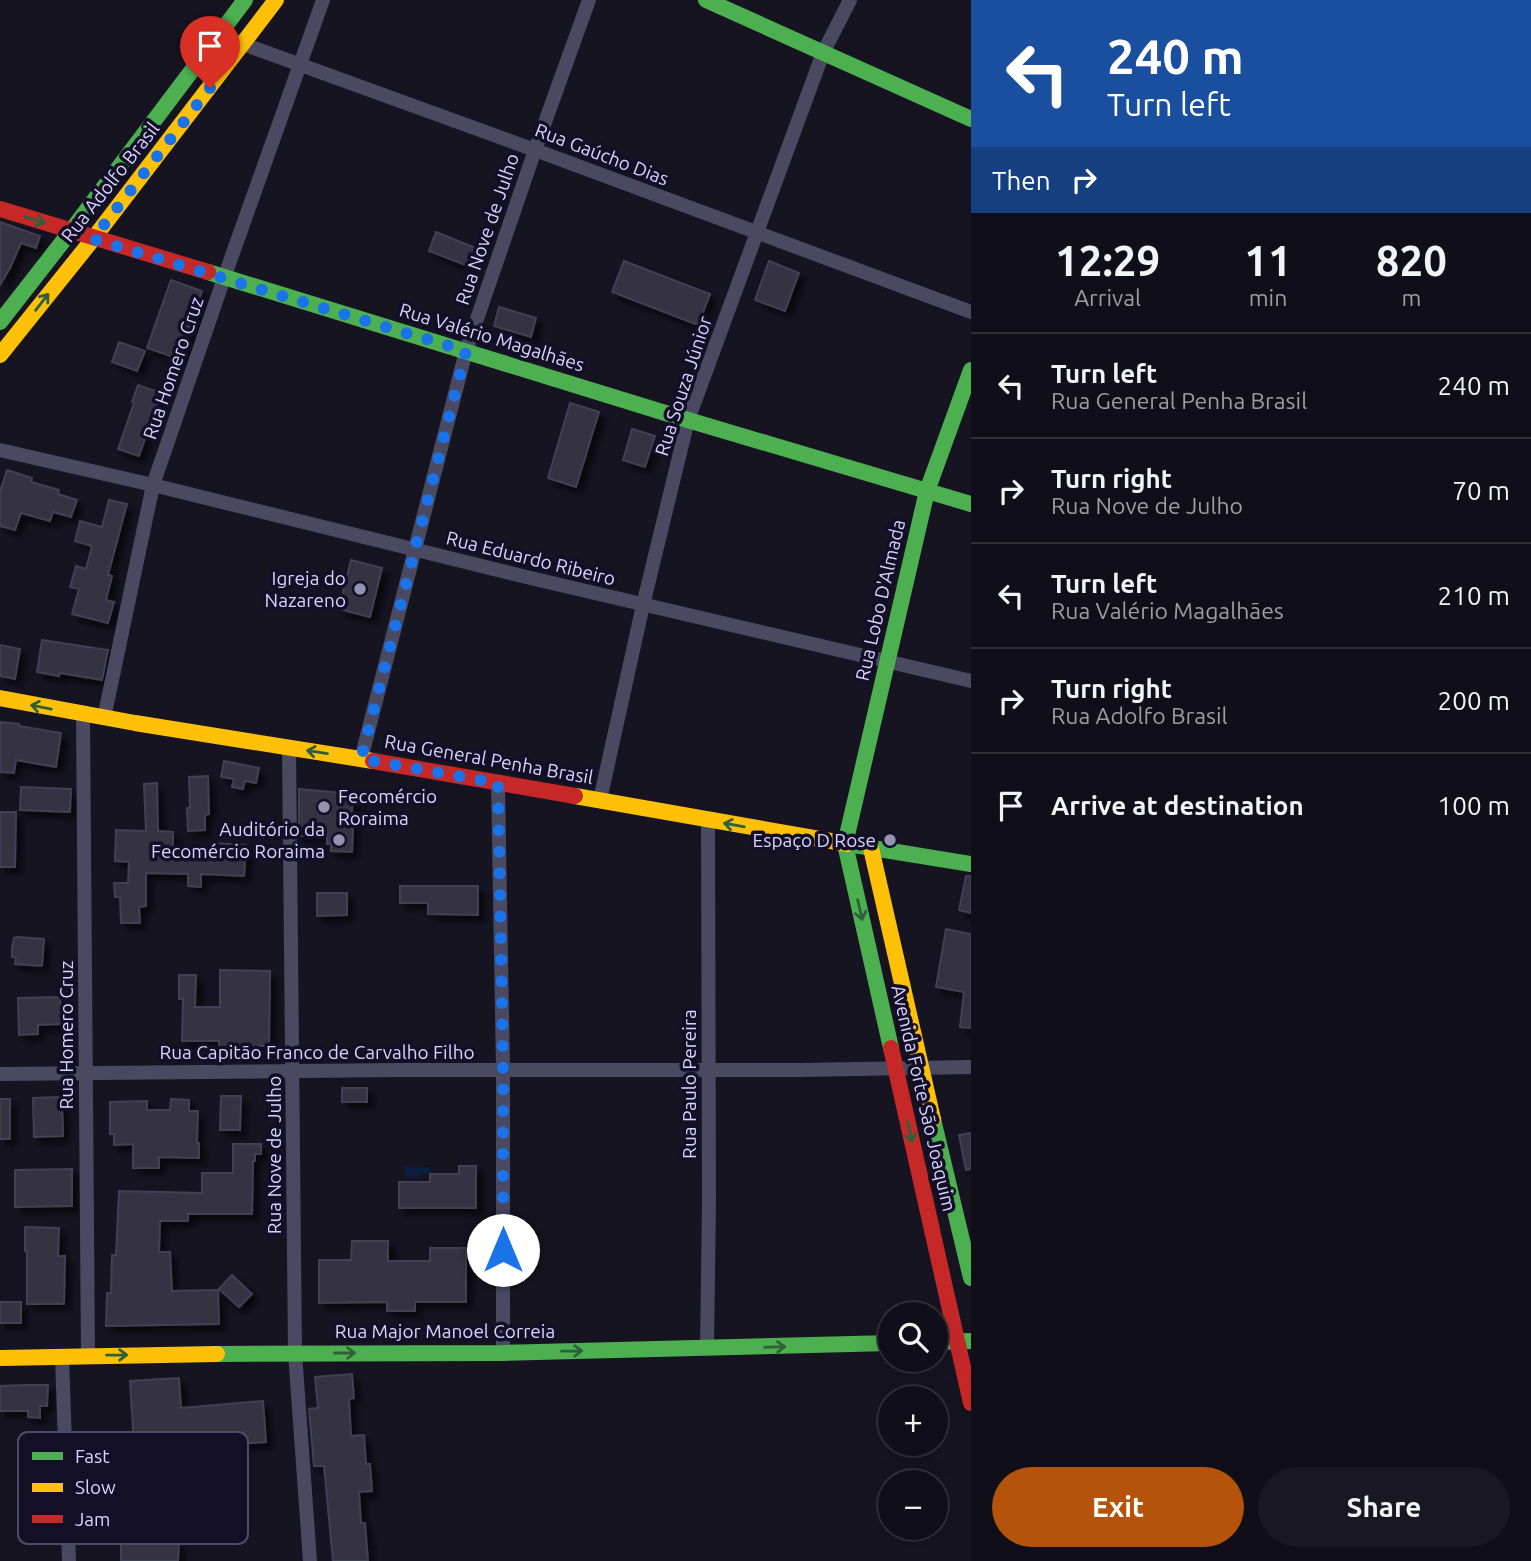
<!DOCTYPE html>
<html lang="en">
<head>
<meta charset="utf-8">
<style>
  :root { --surface:#100f19; --page:#191822; --text:#f1f3f6; --muted:#9c9ca2; --line:#302f38; --accent:#b45309 }
  body { margin:0; font-family:Ubuntu,sans-serif; background:var(--page); color:var(--text); height:100vh; display:flex; flex-direction:column; font-size:26px; white-space:nowrap }
  * { box-sizing:border-box; margin:0 }
  p { font-size:23px; color:var(--muted) }
  .icon { flex:none; width:38px; height:38px; fill:none; stroke:currentColor; stroke-width:2; stroke-linecap:round; stroke-linejoin:round }
  .map { position:relative; flex:1; overflow:hidden }
  .sheet { display:flex; flex-direction:column; background:var(--surface); width:560px }
  .sheet>* { flex:none }
  .top-card { background:#1a4fa0; color:#fff; overflow:hidden }
  .tools { position:absolute; left:878px; top:1302px; display:grid; gap:14px }
  .tools a { display:grid; place-items:center; width:70px; height:70px; border-radius:50%; background:var(--surface); box-shadow:0 7px 28px #0002,0 0 0 2px var(--line); font-size:35px }
  .pin { position:absolute; display:grid; place-items:center; width:60px; height:60px; color:#fff; margin:-72px -30px; border-radius:50% 50% 50% 0; rotate:-45deg; box-shadow:0 0 7px #0007 }
  .pin .icon { rotate:45deg }
  .me { position:absolute; width:77px; margin:-38px; rotate:0deg; stroke-linejoin:round; filter:drop-shadow(0 0 5px #0008) }
  .turn { display:flex; align-items:center; gap:24px; height:147px; padding:0 21px; font-size:32px }
  .turn .icon { width:91px; height:91px; stroke-width:2.5 }
  .turn b { display:block; font-size:49px; line-height:60px }
  .then { display:flex; align-items:center; height:66px; padding:0 21px; background:#0003; gap:14px; font-size:26px }
  .eta { display:flex; justify-content:space-evenly; align-items:center; height:119px; text-align:center }
  .eta b { font-size:42px; font-weight:600; line-height:49px }
  .button { display:flex; gap:14px; margin-top:auto; padding:14px 21px }
  .button a { flex:1; height:80px; border-radius:42px; background:var(--accent); color:#fff; font-size:28px; font-weight:600; line-height:80px; text-align:center }
  .button a+a { background:var(--page); color:var(--text) }
  ul { padding:0; list-style:none }
  li { display:flex; align-items:center; gap:21px; height:105px; padding:0 21px; border-top:2px solid var(--line) }
  li div { flex:1 }
  li b { display:block; font-size:26px }
  li em { font-style:normal }
  main { display:flex; flex:1; min-height:0 }
  .map>svg:first-child { display:block }
  .water { fill:#0b1e41 }
  .building { fill:#343243; stroke:#433f54; stroke-width:2; filter:url(#shadow) }
  .lines { fill:none; stroke-linecap:round; stroke-linejoin:round }
  .street { stroke:#4a4962; stroke-width:14 }
  .fast { stroke:#4caf50; stroke-width:16 }
  .slow { stroke:#ffc107; stroke-width:16 }
  .jam { stroke:#c62828; stroke-width:16 }
  .oneway { stroke:#305f3b }
  .route { stroke:#1a73e8; stroke-width:12; stroke-dasharray:0 21.6 }
  .poi-dot { fill:#9591b1; stroke:#130f26; stroke-width:2.5 }
  .labels { text-anchor:middle; stroke-width:7; stroke-linejoin:round; paint-order:stroke }
  .street-label { font-size:19px; fill:#d9d4ff; stroke:#130f26 }
  .poi-label { font-size:19px; fill:#d9d4ff; stroke:#130f26; text-anchor:end }
  .key { fill:#130f26; stroke:#4e4a67; stroke-width:2 }
  .key-label { font-size:19px; fill:#d9d4ff }
</style>
</head>
<body>
<main>
<div class="map">
<svg width="971" height="1561" viewBox="0 0 971 1561">
  <defs>
    <filter id="shadow"><feDropShadow dx="6" dy="6" stdDeviation="3.5" flood-color="#0009"/></filter>
  </defs>
  <rect width="100%" height="100%" fill="#161421"/>
  <polygon class="water" points="405,1167 431,1167 431,1173 421,1173 420,1177 405,1177"/>
  <g class="building">
    <polygon points="0,222 40,236 36,248 21,243 10,268 0,285"/>
    <polygon points="436,232 476,248 468,266 429,251"/>
    <polygon points="624,261 710,294 698,325 612,292"/>
    <polygon points="769,261 799,273 785,311 755,300"/>
    <polygon points="171,280 202,291 179,359 147,348"/>
    <polygon points="499,307 536,318 531,337 494,326"/>
    <polygon points="119,342 145,351 137,371 112,362"/>
    <polygon points="138,385 161,393 139,456 118,449 134,403 132,402"/>
    <polygon points="570,403 599,412 576,487 548,478"/>
    <polygon points="632,429 655,436 645,467 623,460"/>
    <polygon points="7,470 32,478 31,482 59,490 58,494 77,500 71,517 53,512 50,521 21,513 15,530 0,526 0,492"/>
    <polygon points="109,500 127,504 108,575 112,576 106,600 114,602 108,623 72,614 79,589 70,587 76,566 86,569 92,546 75,541 80,521 102,527"/>
    <polygon points="351,560 382,568 370,617 339,609"/>
    <polygon points="42,640 108,650 102,680 60,673 59,676 37,672"/>
    <polygon points="0,645 20,649 15,679 0,676"/>
    <polygon points="0,722 19,724 19,726 61,733 56,767 16,760 14,773 0,772"/>
    <polygon points="224,761 259,768 256,783 245,781 243,789 232,787 234,779 221,777"/>
    <polygon points="208,776 209,814 205,815 205,830 188,831 187,808 190,808 189,777"/>
    <polygon points="157,783 158,831 173,832 173,852 214,854 214,843 246,845 244,876 201,874 201,887 188,886 188,874 146,873 146,906 139,907 140,923 121,923 120,897 115,897 114,883 128,883 129,862 115,861 116,830 146,831 144,784"/>
    <polygon points="21,787 71,789 70,812 20,810"/>
    <polygon points="299,789 353,794 351,829 353,829 352,852 331,851 331,844 327,844 327,835 299,836"/>
    <polygon points="0,812 16,812 15,867 0,867"/>
    <polygon points="966,876 971,876 971,913 959,910"/>
    <polygon points="400,886 478,886 478,915 428,914 428,903 400,903"/>
    <polygon points="317,893 347,893 347,915 317,916"/>
    <polygon points="946,929 971,934 971,1028 960,1027 964,992 936,987"/>
    <polygon points="17,937 44,939 42,966 15,964 16,958 12,957 12,948 14,938"/>
    <polygon points="220,970 270,971 269,1046 219,1046 219,1041 182,1041 183,999 179,999 179,975 196,975 195,1007 220,1007"/>
    <polygon points="60,997 61,1024 38,1025 38,1034 19,1035 18,998"/>
    <rect x="342" y="1088" width="25" height="14"/>
    <polygon points="221,1096 241,1096 240,1130 220,1130"/>
    <polygon points="62,1097 63,1136 34,1137 33,1098"/>
    <rect x="0" y="1099" width="10" height="40"/>
    <polygon points="171,1099 189,1100 189,1111 198,1111 197,1143 199,1143 199,1158 159,1157 159,1168 133,1168 133,1144 114,1145 114,1134 110,1134 110,1102 147,1101 147,1110 170,1110"/>
    <polygon points="971,1133 971,1169 966,1170 959,1135"/>
    <polygon points="233,1144 261,1144 261,1154 255,1154 255,1161 253,1161 252,1214 188,1214 188,1221 160,1221 159,1252 170,1252 172,1291 218,1290 219,1324 106,1326 107,1293 111,1293 112,1255 116,1255 119,1191 202,1193 202,1173 233,1173"/>
    <polygon points="459,1166 476,1166 476,1208 399,1208 399,1182 430,1182 430,1174 459,1174"/>
    <polygon points="72,1169 72,1206 15,1207 15,1170"/>
    <polygon points="25,1227 59,1228 58,1256 65,1256 64,1304 27,1304 27,1251 25,1251"/>
    <polygon points="352,1241 388,1241 388,1261 430,1261 430,1248 466,1248 466,1302 415,1302 415,1311 387,1311 387,1302 319,1303 319,1260 351,1260"/>
    <polygon points="232,1275 252,1294 239,1307 219,1289"/>
    <rect x="0" y="1302" width="21" height="21"/>
    <polygon points="352,1374 354,1398 349,1399 351,1436 364,1435 366,1464 370,1464 372,1491 359,1492 361,1523 365,1523 368,1561 333,1561 324,1466 314,1466 309,1409 318,1408 315,1377"/>
    <polygon points="179,1378 181,1408 263,1401 266,1442 224,1445 225,1458 194,1461 193,1454 135,1459 135,1455 87,1450 84,1443 85,1440 90,1436 97,1437 101,1440 134,1444 130,1381"/>
    <polygon points="26,1385 48,1385 47,1406 40,1406 40,1418 28,1417 28,1411 0,1411 0,1386"/>
    <polygon points="121,1540 179,1541 178,1561 121,1561"/>
  </g>
  <g class="lines">
    <g class="street">
      <polyline points="219,34 243,44 535,150 971,312"/>
      <polyline points="0,450 153,485 522,576 971,681"/>
      <polyline points="83,715 88,1356"/>
      <polyline points="104,718 153,485 224,278 323,0"/>
      <polyline points="289,748 295,1353 310,1561"/>
      <polyline points="361,759 466,351 535,150 589,0"/>
      <polyline points="498,783 503,1070 503,1353"/>
      <polyline points="600,800 643,605 688,420 823,53 850,0"/>
      <polyline points="0,1074 398,1070 800,1070 971,1067"/>
      <polyline points="707,1348 709,1202 708,820"/>
      <polyline points="62,1357 69,1561"/>
    </g>
    <g class="fast">
      <polyline points="706,0 971,119"/>
      <polyline points="208,272 688,420 971,504"/>
      <polyline points="0,322 71,231 245,0"/>
      <polyline points="848,844 971,864"/>
      <polyline points="891,1048 845,844 927,491 971,370"/>
      <polyline points="933,1119 971,1278"/>
      <polyline points="936,1342 971,1341"/>
      <polyline points="217,1354 503,1353 891,1343"/>
    </g>
    <g class="slow">
      <polyline points="0,355 93,239 276,0"/>
      <polyline points="0,698 135,723 373,761"/>
      <polyline points="575,796 848,844"/>
      <polyline points="871,848 933,1119"/>
      <polyline points="0,1358 217,1354"/>
    </g>
    <g class="jam">
      <polyline points="0,209 208,272"/>
      <polyline points="373,761 575,796"/>
      <polyline points="891,1048 971,1403"/>
    </g>
  </g>
  <defs><path id="oneway-shaft" d="M-6 0H5M1.5-3L5.5 0L1.5 3" fill="none" stroke-width="1.6" stroke-linecap="round" stroke-linejoin="round" transform="scale(1.75)"/></defs>
  <g class="oneway">
    <use href="#oneway-shaft" transform="translate(35 220) rotate(17)"/>
    <use href="#oneway-shaft" transform="translate(42 302) rotate(-52)"/>
    <use href="#oneway-shaft" transform="translate(41 707) rotate(-169)"/>
    <use href="#oneway-shaft" transform="translate(317 752) rotate(-171)"/>
    <use href="#oneway-shaft" transform="translate(734 825) rotate(-170)"/>
    <use href="#oneway-shaft" transform="translate(860 910) rotate(77)"/>
    <use href="#oneway-shaft" transform="translate(910 1132) rotate(77)"/>
    <use href="#oneway-shaft" transform="translate(775 1347) rotate(-2)"/>
    <use href="#oneway-shaft" transform="translate(572 1351) rotate(-1)"/>
    <use href="#oneway-shaft" transform="translate(345 1353)"/>
    <use href="#oneway-shaft" transform="translate(117 1355) rotate(-1)"/>
  </g>
  <g class="lines">
    <polyline class="route" points="210,88 93,239 466,351 361,759 498,783 503,1070 503,1250"/>
  </g>
  <g class="poi-dot">
    <circle cx="360" cy="589" r="7"/>
    <circle cx="324" cy="807" r="7"/>
    <circle cx="339" cy="840" r="7"/>
    <circle cx="890" cy="840" r="7"/>
  </g>
  <g class="labels">
    <g class="street-label">
      <text transform="translate(602 154) rotate(21)" y="7">Rua Gaúcho Dias</text>
      <text transform="translate(110 182) rotate(-52)" y="7">Rua Adolfo Brasil</text>
      <text transform="translate(487 229) rotate(-71)" y="7">Rua Nove de Julho</text>
      <text transform="translate(492 337) rotate(17)" y="7">Rua Valério Magalhães</text>
      <text transform="translate(173 368) rotate(-71)" y="7">Rua Homero Cruz</text>
      <text transform="translate(683 386) rotate(-72)" y="7">Rua Souza Júnior</text>
      <text transform="translate(531 558) rotate(14)" y="7">Rua Eduardo Ribeiro</text>
      <text transform="translate(880 600) rotate(-77)" y="7">Rua Lobo D'Almada</text>
      <text transform="translate(489 759) rotate(10)" y="7">Rua General Penha Brasil</text>
      <text transform="translate(66 1035) rotate(-90)" y="7">Rua Homero Cruz</text>
      <text x="317" y="1059">Rua Capitão Franco de Carvalho Filho</text>
      <text transform="translate(689 1084) rotate(-90)" y="7">Rua Paulo Pereira</text>
      <text transform="translate(924 1098) rotate(77)" y="7">Avenida Forte São Joaquim</text>
      <text transform="translate(274 1155) rotate(-90)" y="7">Rua Nove de Julho</text>
      <text x="445" y="1338">Rua Major Manoel Correia</text>
    </g>
    <g class="poi-label">
      <text x="346" y="585">Igreja do<tspan x="346" dy="22">Nazareno</tspan></text>
      <text x="338" y="803" text-anchor="start">Fecomércio<tspan x="338" dy="22">Roraima</tspan></text>
      <text x="325" y="836">Auditório da<tspan x="325" dy="22">Fecomércio Roraima</tspan></text>
      <text x="876" y="847">Espaço D Rose</text>
    </g>
  </g>
  <rect x="18" y="1432" width="230" height="112" rx="10" class="key"/>
  <rect x="32" y="1452" width="31" height="8" fill="#4caf50"/>
  <rect x="32" y="1483" width="31" height="9" fill="#ffc107"/>
  <rect x="32" y="1515" width="31" height="8" fill="#c62828"/>
  <g class="key-label">
    <text x="75" y="1463">Fast</text>
    <text x="75" y="1494">Slow</text>
    <text x="75" y="1526">Jam</text>
  </g>
</svg>
<div class="tools">
<a><svg class="icon" aria-label="search" viewBox="0 0 24 24"><circle cx="10" cy="10" r="6"/><path d="M15 15l6 6"/></svg></a>
<a>+</a>
<a>−</a>
</div>
<div class="pin" style="left:210px;top:88px;background:#d93025"><svg class="icon" aria-label="arrive" viewBox="0 0 24 24"><path d="M6 21V4h12l-3 4 3 4H6"/></svg></div>
<svg class="me" style="left:503px;top:1250px" viewBox="-20 -20 40 40"><circle r="19" fill="#fff"/><path d="M0-13L10 11 0 6-10 11z" fill="#1a73e8"/></svg>
</div>
<section class="sheet">
<div class="top-card">
<div class="turn"><svg class="icon" aria-label="left" viewBox="0 0 24 24"><path d="M17 20v-9H6M10 6l-5 5 5 5"/></svg><div><b>240 m</b>Turn left</div></div>
<div class="then">Then<svg class="icon" aria-label="right" viewBox="0 0 24 24"><path d="M7 20v-9h11M14 6l5 5-5 5"/></svg></div>
</div>
<div class="eta">
<div><b>12:29</b><p>Arrival</p></div>
<div><b>11</b><p>min</p></div>
<div><b>820</b><p>m</p></div>
</div>
<ul>
<li><svg class="icon" aria-label="left" viewBox="0 0 24 24"><path d="M17 20v-9H6M10 6l-5 5 5 5"/></svg><div><b>Turn left</b><p>Rua General Penha Brasil</p></div><em>240 m</em></li>
<li><svg class="icon" aria-label="right" viewBox="0 0 24 24"><path d="M7 20v-9h11M14 6l5 5-5 5"/></svg><div><b>Turn right</b><p>Rua Nove de Julho</p></div><em>70 m</em></li>
<li><svg class="icon" aria-label="left" viewBox="0 0 24 24"><path d="M17 20v-9H6M10 6l-5 5 5 5"/></svg><div><b>Turn left</b><p>Rua Valério Magalhães</p></div><em>210 m</em></li>
<li><svg class="icon" aria-label="right" viewBox="0 0 24 24"><path d="M7 20v-9h11M14 6l5 5-5 5"/></svg><div><b>Turn right</b><p>Rua Adolfo Brasil</p></div><em>200 m</em></li>
<li><svg class="icon" aria-label="arrive" viewBox="0 0 24 24"><path d="M6 21V4h12l-3 4 3 4H6"/></svg><div><b>Arrive at destination</b></div><em>100 m</em></li>
</ul>
<div class="button"><a>Exit</a><a>Share</a></div>
</section>
</main>
</body>
</html>
